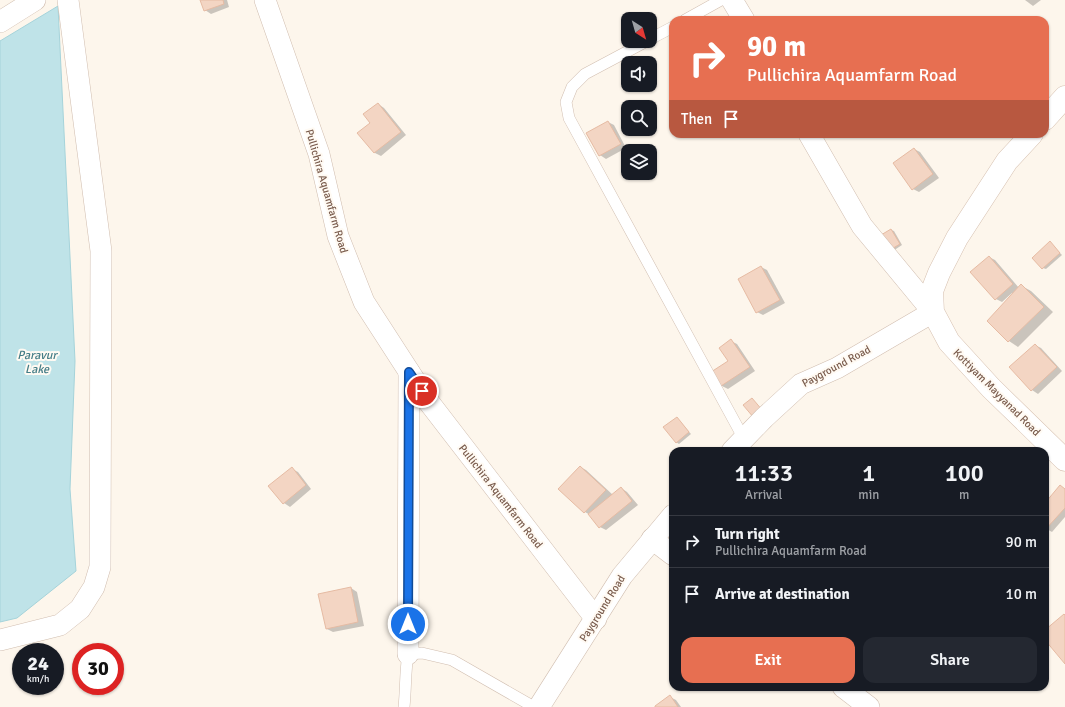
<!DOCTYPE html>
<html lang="en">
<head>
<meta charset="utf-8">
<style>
  :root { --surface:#171b24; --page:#242831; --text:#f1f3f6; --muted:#9ea1a6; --line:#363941; --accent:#e76f51 }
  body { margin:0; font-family:Signika,sans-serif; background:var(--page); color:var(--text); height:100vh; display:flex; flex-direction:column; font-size:15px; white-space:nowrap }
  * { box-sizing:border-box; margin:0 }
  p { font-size:13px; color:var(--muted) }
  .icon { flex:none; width:22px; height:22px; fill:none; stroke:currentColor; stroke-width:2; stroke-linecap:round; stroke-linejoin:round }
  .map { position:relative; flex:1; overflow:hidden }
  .drawer { position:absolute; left:669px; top:447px; width:380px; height:244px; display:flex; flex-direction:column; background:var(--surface); border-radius:12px; box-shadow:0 1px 3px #0004 }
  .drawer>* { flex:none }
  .banner { position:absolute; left:669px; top:16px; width:380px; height:122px; border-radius:12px; box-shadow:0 1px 3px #0004; background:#e76f51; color:#fff; overflow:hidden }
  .needle { width:26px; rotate:143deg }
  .buttons { position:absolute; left:621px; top:12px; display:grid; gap:8px }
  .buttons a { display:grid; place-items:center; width:36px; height:36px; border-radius:8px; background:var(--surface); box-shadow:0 1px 3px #0004; font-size:20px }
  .speed { position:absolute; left:12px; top:643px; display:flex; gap:8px; font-size:20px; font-weight:700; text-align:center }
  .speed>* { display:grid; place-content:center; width:52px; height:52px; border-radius:50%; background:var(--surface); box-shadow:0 1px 3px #0004; line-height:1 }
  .speed small { font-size:10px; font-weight:400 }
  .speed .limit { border:6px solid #d22; background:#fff; color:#111 }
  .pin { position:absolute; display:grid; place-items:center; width:34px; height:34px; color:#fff; margin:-17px; border:2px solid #fff; border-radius:50%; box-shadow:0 1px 4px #0007 }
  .me { position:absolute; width:44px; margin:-22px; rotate:0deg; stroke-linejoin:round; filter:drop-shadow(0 0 3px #0008) }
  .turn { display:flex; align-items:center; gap:14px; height:84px; padding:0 12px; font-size:18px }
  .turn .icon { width:52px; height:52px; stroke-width:2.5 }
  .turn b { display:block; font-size:28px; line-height:34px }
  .then { display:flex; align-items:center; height:38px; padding:0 12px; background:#0003; gap:8px; font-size:15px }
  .eta { display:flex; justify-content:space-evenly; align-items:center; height:68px; text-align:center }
  .eta b { font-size:24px; font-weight:600; line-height:28px }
  .primary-button { display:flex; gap:8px; margin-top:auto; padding:8px 12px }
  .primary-button a { flex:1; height:46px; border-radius:12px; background:var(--accent); color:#fff; font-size:16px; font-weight:600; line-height:46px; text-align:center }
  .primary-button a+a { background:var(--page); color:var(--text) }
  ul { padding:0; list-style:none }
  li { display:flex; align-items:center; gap:12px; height:52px; padding:0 12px; border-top:1px solid var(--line) }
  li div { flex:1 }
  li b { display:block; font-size:15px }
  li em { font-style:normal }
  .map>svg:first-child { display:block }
  .water { fill:#bfe3e8; stroke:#a5d3da }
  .shadow { fill:#0003 }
  .building { fill:#f3d5c3; stroke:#e6bba3 }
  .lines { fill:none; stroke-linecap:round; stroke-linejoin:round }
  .service-casing { stroke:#d1beb0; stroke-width:12 }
  .minor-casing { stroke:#d1beb0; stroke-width:22 }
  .secondary-casing { stroke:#d6c0b0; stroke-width:23 }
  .service { stroke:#fff; stroke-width:11 }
  .minor { stroke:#fff; stroke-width:21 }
  .secondary { stroke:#fff; stroke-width:22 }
  .route-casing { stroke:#114b97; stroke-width:10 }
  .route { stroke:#1a73e8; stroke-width:7 }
  .labels { text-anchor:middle; stroke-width:4; stroke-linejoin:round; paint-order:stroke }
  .street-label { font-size:11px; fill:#7a5c4d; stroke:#fffaf3 }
  .water-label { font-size:12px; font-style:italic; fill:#437c86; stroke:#fffaf3 }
</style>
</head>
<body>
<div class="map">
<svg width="1065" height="707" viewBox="0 0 1065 707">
  <rect width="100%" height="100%" fill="#fdf6ec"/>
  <polygon class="water" points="58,6 75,361 70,489 76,571 17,618 0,622 0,41"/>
  <g class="shadow">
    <polygon points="201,0 227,0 229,7 211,14 205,10"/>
    <polygon points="1025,0 1041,0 1033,6"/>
    <polygon points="378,104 384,108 406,135 381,156 375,153 359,133 371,123"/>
    <polygon points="608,122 614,125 626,148 606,159 600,155"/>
    <polygon points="983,134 993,134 989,137"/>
    <polygon points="914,149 920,152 939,178 919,192 913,189"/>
    <polygon points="891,230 894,231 902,245 893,251"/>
    <polygon points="1050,243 1062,255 1046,269 1043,268"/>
    <polygon points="989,257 995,260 1019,288 1022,286 1031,291 1053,312 1018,347 1009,341 988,321 1013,294 1012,293 1002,302 996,299"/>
    <polygon points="761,267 767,270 785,303 763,315 757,312"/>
    <polygon points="731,341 737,344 755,371 728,389 722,386 713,372 729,361"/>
    <polygon points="1035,345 1041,348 1062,371 1038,394 1032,390"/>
    <polygon points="677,418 691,434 679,444 676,442"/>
    <polygon points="580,467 586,470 613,495 621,488 627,492 638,505 606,530 600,527 590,515 585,512 560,489"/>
    <polygon points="292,469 298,472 311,489 290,507 284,503"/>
    <polygon points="1060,486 1065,489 1065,517 1052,532 1045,528 1045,504"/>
    <polygon points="1045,569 1049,573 1045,576"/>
    <polygon points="351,588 357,592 364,626 333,632 327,629"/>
    <polygon points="670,697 676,700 681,707 657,707"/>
  </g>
  <g class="building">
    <polygon points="200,0 223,0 224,4 204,11"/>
    <polygon points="378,103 401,132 374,153 357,133 370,123 363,114"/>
    <polygon points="608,121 621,144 599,156 586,133"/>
    <polygon points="914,148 933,174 912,190 893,163"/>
    <polygon points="891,229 900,244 890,250 881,235"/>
    <polygon points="1050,241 1060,253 1042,269 1032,258"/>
    <polygon points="989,256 1013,284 995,300 970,272"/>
    <polygon points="761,266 780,300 756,313 738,279"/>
    <polygon points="1021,284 1044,307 1008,342 987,321"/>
    <polygon points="731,339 750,367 721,386 711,372 728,361 719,348"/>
    <polygon points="1035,344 1057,367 1031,391 1009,367"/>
    <polygon points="752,398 763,411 754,418 743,405"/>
    <polygon points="677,417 689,432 676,443 663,427"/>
    <polygon points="580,466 606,490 584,513 558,489"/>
    <polygon points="292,467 306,485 283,504 268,486"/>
    <polygon points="1060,485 1065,489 1065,508 1045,530 1045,503"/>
    <polygon points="621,487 632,501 599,528 588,514"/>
    <polygon points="351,587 358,622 326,629 318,594"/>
    <polygon points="1064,614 1065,615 1065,664 1045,640 1045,630"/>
    <polygon points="670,695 678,707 655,707 655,706"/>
  </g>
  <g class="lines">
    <g class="service-casing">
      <g id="service">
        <polyline points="685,20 721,0"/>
        <polyline points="650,39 673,27"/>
        <polyline points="647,41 585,74 572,87 566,102 569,118 744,439"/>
        <path d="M404,707C406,689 405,672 408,654L422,653L452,660L534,707"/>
      </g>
    </g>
    <g class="minor-casing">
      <g id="minor">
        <polyline points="265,0 319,154 338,236 364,302 428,401 596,619"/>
        <polyline points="732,0 744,20"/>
        <polyline points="0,22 35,0"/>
        <polyline points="732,451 764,418 801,384 837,368 933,312 862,226 809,134"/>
        <polyline points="652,539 673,555"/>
        <polyline points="0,640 60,625 80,609 94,587 100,567 101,251 68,0"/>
        <polyline points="408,654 409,372"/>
        <polyline points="843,687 869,707"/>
        <polyline points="539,707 622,576 673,515"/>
      </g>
    </g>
    <g class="secondary-casing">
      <g id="secondary">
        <polyline points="1045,119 1065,97"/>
        <polyline points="1032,134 1007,161 957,238 939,273 932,291 933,312 949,342 991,388 1065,460"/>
      </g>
    </g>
    <use href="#service" class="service"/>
    <use href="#minor" class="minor"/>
    <use href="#secondary" class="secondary"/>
  </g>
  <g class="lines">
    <g class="route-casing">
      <polyline id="route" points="408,624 409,372 422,391"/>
    </g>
    <use href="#route" class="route"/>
  </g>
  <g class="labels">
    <g class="street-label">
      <text transform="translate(327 191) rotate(74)" y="4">Pullichira Aquamfarm Road</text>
      <text transform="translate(836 366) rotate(-28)" y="4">Payground Road</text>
      <text transform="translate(997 392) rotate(45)" y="4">Kottiyam Mayyanad Road</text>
      <text transform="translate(501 496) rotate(52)" y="4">Pullichira Aquamfarm Road</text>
      <text transform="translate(602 608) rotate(-58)" y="4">Payground Road</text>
    </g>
    <g class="water-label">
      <text x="37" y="359">Paravur<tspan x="37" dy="14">Lake</tspan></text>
    </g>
  </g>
</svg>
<div class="buttons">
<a><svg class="needle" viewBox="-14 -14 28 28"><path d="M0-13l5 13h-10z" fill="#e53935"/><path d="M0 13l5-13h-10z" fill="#9ea1a6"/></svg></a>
<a><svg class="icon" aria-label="sound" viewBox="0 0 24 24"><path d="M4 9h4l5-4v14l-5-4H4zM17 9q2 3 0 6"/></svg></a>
<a><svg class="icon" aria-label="search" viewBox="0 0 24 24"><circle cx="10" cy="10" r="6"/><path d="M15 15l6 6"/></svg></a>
<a><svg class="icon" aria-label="layers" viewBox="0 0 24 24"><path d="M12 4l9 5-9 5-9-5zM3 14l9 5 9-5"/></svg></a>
</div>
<div class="speed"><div>24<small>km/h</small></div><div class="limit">30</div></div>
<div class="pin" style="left:422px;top:391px;background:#d93025"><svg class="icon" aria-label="arrive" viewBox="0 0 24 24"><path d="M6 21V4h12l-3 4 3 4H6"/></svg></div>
<svg class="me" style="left:408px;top:624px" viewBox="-20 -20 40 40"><circle r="17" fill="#1a73e8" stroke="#fff" stroke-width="3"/><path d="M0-11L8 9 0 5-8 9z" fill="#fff"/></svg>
<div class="banner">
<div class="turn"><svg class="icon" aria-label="right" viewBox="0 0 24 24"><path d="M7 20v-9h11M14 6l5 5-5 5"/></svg><div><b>90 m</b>Pullichira Aquamfarm Road</div></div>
<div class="then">Then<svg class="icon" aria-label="arrive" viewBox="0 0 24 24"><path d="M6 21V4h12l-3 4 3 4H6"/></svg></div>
</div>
<section class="drawer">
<div class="eta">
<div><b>11:33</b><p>Arrival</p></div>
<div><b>1</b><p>min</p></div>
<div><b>100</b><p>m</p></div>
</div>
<ul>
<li><svg class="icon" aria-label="right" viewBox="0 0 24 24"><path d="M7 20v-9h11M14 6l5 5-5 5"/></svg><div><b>Turn right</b><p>Pullichira Aquamfarm Road</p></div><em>90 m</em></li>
<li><svg class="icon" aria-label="arrive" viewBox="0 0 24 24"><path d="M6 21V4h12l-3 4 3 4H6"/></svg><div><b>Arrive at destination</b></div><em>10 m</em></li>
</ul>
<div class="primary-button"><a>Exit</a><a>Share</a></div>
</section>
</div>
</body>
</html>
